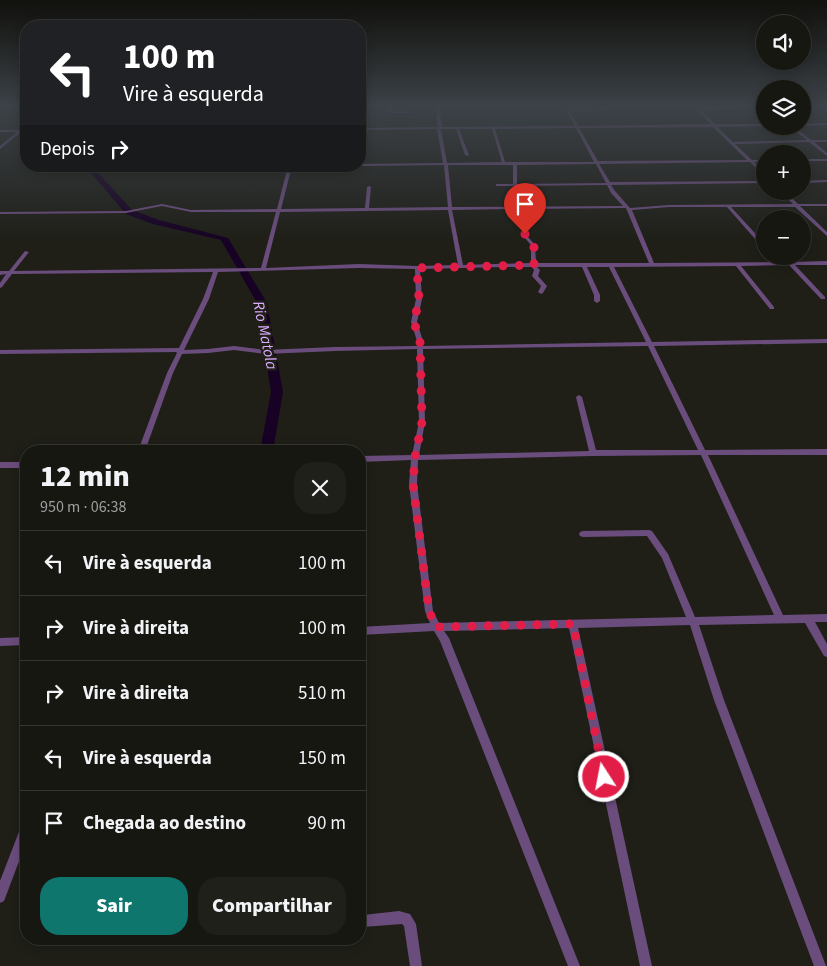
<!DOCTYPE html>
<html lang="pt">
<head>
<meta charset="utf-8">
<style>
  :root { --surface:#171712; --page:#20201b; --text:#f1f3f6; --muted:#9e9f9f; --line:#363632; --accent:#0f766e }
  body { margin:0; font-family:"Source Sans 3",sans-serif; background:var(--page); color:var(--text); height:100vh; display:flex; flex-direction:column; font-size:19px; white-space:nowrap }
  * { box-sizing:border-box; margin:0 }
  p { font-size:16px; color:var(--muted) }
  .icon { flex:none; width:28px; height:28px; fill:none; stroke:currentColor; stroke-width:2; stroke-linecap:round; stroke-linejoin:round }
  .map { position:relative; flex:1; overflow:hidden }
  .details { position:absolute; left:20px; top:445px; width:346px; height:500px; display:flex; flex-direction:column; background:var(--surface); border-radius:20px; box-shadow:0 2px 12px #0003,0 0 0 1px var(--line) }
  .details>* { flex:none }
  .top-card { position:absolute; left:20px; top:20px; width:346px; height:152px; border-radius:20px; box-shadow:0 2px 12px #0003,0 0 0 1px var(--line); background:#202124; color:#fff; overflow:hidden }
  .buttons { position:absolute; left:756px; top:15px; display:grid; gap:10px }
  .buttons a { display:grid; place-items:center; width:55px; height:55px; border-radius:50%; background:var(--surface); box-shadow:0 2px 12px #0003,0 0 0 1px var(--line); font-size:25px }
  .pin { position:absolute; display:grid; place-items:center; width:42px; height:42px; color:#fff; margin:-51px -21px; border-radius:50% 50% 50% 0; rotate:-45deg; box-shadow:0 0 5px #0007 }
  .pin .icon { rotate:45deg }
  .me { position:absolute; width:55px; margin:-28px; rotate:349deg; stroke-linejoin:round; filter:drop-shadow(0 0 4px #0008) }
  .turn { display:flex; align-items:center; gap:18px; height:105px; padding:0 20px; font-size:22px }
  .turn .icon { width:65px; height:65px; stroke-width:2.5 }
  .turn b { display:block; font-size:35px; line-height:42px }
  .then { display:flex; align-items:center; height:48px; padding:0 20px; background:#0003; gap:10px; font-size:19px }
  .round { display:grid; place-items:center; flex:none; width:52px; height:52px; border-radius:20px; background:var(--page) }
  .headline { display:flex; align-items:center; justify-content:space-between; height:85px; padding:0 20px }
  h1 { font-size:30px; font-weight:800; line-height:38px }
  .primary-button { display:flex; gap:10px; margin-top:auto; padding:10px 20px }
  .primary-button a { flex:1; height:58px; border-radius:20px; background:var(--accent); color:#fff; font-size:20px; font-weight:800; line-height:58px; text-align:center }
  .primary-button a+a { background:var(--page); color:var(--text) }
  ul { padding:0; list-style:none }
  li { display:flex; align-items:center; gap:15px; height:65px; padding:0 20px; border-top:1px solid var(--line) }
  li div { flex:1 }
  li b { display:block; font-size:19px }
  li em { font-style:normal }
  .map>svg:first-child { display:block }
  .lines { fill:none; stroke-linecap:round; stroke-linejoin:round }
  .river { fill:#170124; fill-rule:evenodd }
  .minor { fill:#6b4d7d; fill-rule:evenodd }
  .route { stroke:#e11d48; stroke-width:9; stroke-dasharray:0 16.2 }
  .labels { text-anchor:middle; stroke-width:5; stroke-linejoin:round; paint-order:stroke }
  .far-water-label { font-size:16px; font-style:italic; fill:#ddabfd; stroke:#1f1f18 }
</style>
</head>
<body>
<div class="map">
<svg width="827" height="966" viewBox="0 0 827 966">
  <rect width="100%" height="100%" fill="#1f1f18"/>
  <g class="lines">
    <polygon class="river" points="85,166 92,166 132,210 159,220 228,238 267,303 283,392 273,451 260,451 271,392 257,303 221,240 153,224 126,214"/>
    <g class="minor">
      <polygon points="386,105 390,105 391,111 413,112 411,113 389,113"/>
      <path d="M435,105H439L442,127L575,126L564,105H567L569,110L626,106L671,108L669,109L626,108L570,112L578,126L711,124L692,105H695L698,108L765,106V108L700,110L715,124H765V126L717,127L733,142L807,140L789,126H793L811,140H827V142H814L827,153V156L809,142L735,144L752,160H765V162H754L765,173V176L750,162L599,164L610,182L765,181V183L611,185L615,191L630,208L669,205L793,204L780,191H785L798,204H827V206H800L827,232V236L795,207H731L765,244V248H763L727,207H669L632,210L654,263L787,262L789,260L792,262L827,261V265H795L825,297V299H821L789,265L741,266L774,307V309H770L736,266L614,267L652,342L827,339V343L654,346L705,450L827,449V455H708L783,615L827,614V622H815L827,644V657L824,656L805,623L699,625L724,700L826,966H814L714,700L690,625L578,628L652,966H640L569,628L444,631L449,638L580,966H568L440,641L434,631L360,635V627L430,623L425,611L409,484L411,460L360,462V456L412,455L419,422L417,349L335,351L265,354L234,350L208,353L182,354L173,373L145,451H138L167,373L177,353L176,352L0,354V350L179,348L203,299L213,272L12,274L2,287L0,288V283L6,274L0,275V271H9L25,251L29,252L14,271L261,268L276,212H191L162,206L126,213L0,214V212L126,211L162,204L191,210L277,209L288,166H292L281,209L365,208L367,187L369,186L371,187L369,208L448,207L444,165L360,166V164L443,163L437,129L360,130V128L438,127ZM713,127L747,160L598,161L579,128ZM576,128L594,162H505L495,129ZM441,129H456L465,155L467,156L469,155L459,129H492L502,162L447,163ZM596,164L606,183L517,184V165ZM448,165H513V184H496V186H497L607,185L611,193L623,206L452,207ZM626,208L649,263H536L535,245L528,237L520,209ZM516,209L524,237L531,245V263L463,265L452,210ZM448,210L458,265L417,266L359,264L266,268L280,212ZM503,267H532L534,270L532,276L541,286L538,292L541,294L543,293L547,286L538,276L540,270L537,267H582L594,295V301L597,303L600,301V295L587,267H609L646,342L423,346V341L417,322L422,299L420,269ZM359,268L415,269L416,299L411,322L417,341V346L335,347L265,350L234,346L208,349L184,350L209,299L218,272ZM648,346L698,450H596L582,397L579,395L576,397L589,451L419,455L425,422L423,349ZM701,455L774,615L695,617L668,554L652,531L649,530L583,531L580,532L579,534L580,536L583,537L647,536L662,558L686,617L439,623L433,611L417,484L418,460L593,456Z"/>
      <polygon points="533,105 539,105 526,109 524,108"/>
      <polygon points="802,105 808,105 802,107"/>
      <polygon points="827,123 827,125 802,126 802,124"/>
      <polygon points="25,125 26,125 26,128 0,149 0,146 17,132 0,132 0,130 19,130"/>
      <rect x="802" y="159" width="25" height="2"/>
      <polygon points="136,166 193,166 191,167"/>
      <polygon points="827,180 827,182 802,183 802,181"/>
      <rect x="0" y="462" width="26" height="6"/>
      <polygon points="26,637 26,645 0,646 0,638"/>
      <polygon points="26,822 26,843 4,901 0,903 0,881 22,824"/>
      <polygon points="399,911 410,914 416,924 422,966 410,966 404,926 402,924 363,927 360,926 360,916 363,915"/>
    </g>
  </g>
  <linearGradient id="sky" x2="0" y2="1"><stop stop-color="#11110d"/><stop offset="0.44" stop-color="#3c4248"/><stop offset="1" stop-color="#3c4248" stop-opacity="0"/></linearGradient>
  <rect width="827" height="241" fill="url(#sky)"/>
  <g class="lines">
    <polyline class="route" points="525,234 534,247 534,265 417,268 419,299 414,322 420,341 422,422 415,457 413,484 429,611 436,627 573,624 604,777"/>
  </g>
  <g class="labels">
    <g class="far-water-label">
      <text transform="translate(266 335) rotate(78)" y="6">Rio Matola</text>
    </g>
  </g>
</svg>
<div class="buttons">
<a><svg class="icon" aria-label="sound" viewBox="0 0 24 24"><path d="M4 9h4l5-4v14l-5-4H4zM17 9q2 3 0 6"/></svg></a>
<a><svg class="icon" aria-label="layers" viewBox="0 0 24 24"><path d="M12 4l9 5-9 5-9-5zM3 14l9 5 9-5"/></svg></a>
<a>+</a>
<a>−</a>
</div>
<div class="pin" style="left:525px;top:234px;background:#d93025"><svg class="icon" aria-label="arrive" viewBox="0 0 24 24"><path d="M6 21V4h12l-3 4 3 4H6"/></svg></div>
<svg class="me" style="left:604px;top:777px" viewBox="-20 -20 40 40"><circle r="17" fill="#e11d48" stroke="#fff" stroke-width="3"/><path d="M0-11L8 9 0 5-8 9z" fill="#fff"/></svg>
<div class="top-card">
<div class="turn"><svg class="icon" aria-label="left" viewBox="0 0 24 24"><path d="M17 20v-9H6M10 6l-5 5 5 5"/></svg><div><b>100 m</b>Vire à esquerda</div></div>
<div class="then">Depois<svg class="icon" aria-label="right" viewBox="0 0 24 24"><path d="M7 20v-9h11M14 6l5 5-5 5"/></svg></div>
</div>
<section class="details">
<div class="headline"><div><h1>12 min</h1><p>950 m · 06:38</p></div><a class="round"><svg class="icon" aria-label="close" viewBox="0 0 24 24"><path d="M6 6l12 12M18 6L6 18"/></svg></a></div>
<ul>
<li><svg class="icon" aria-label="left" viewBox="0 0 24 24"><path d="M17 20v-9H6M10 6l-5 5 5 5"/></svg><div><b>Vire à esquerda</b></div><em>100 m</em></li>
<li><svg class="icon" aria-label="right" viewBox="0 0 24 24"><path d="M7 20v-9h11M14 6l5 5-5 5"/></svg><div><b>Vire à direita</b></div><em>100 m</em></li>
<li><svg class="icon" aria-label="right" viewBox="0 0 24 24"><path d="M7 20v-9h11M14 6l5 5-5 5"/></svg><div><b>Vire à direita</b></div><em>510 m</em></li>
<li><svg class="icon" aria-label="left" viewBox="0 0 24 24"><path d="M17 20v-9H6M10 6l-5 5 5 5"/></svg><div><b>Vire à esquerda</b></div><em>150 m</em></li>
<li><svg class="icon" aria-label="arrive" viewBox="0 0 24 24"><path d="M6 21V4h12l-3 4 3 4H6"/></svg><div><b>Chegada ao destino</b></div><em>90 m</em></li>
</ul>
<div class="primary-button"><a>Sair</a><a>Compartilhar</a></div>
</section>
</div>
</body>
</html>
